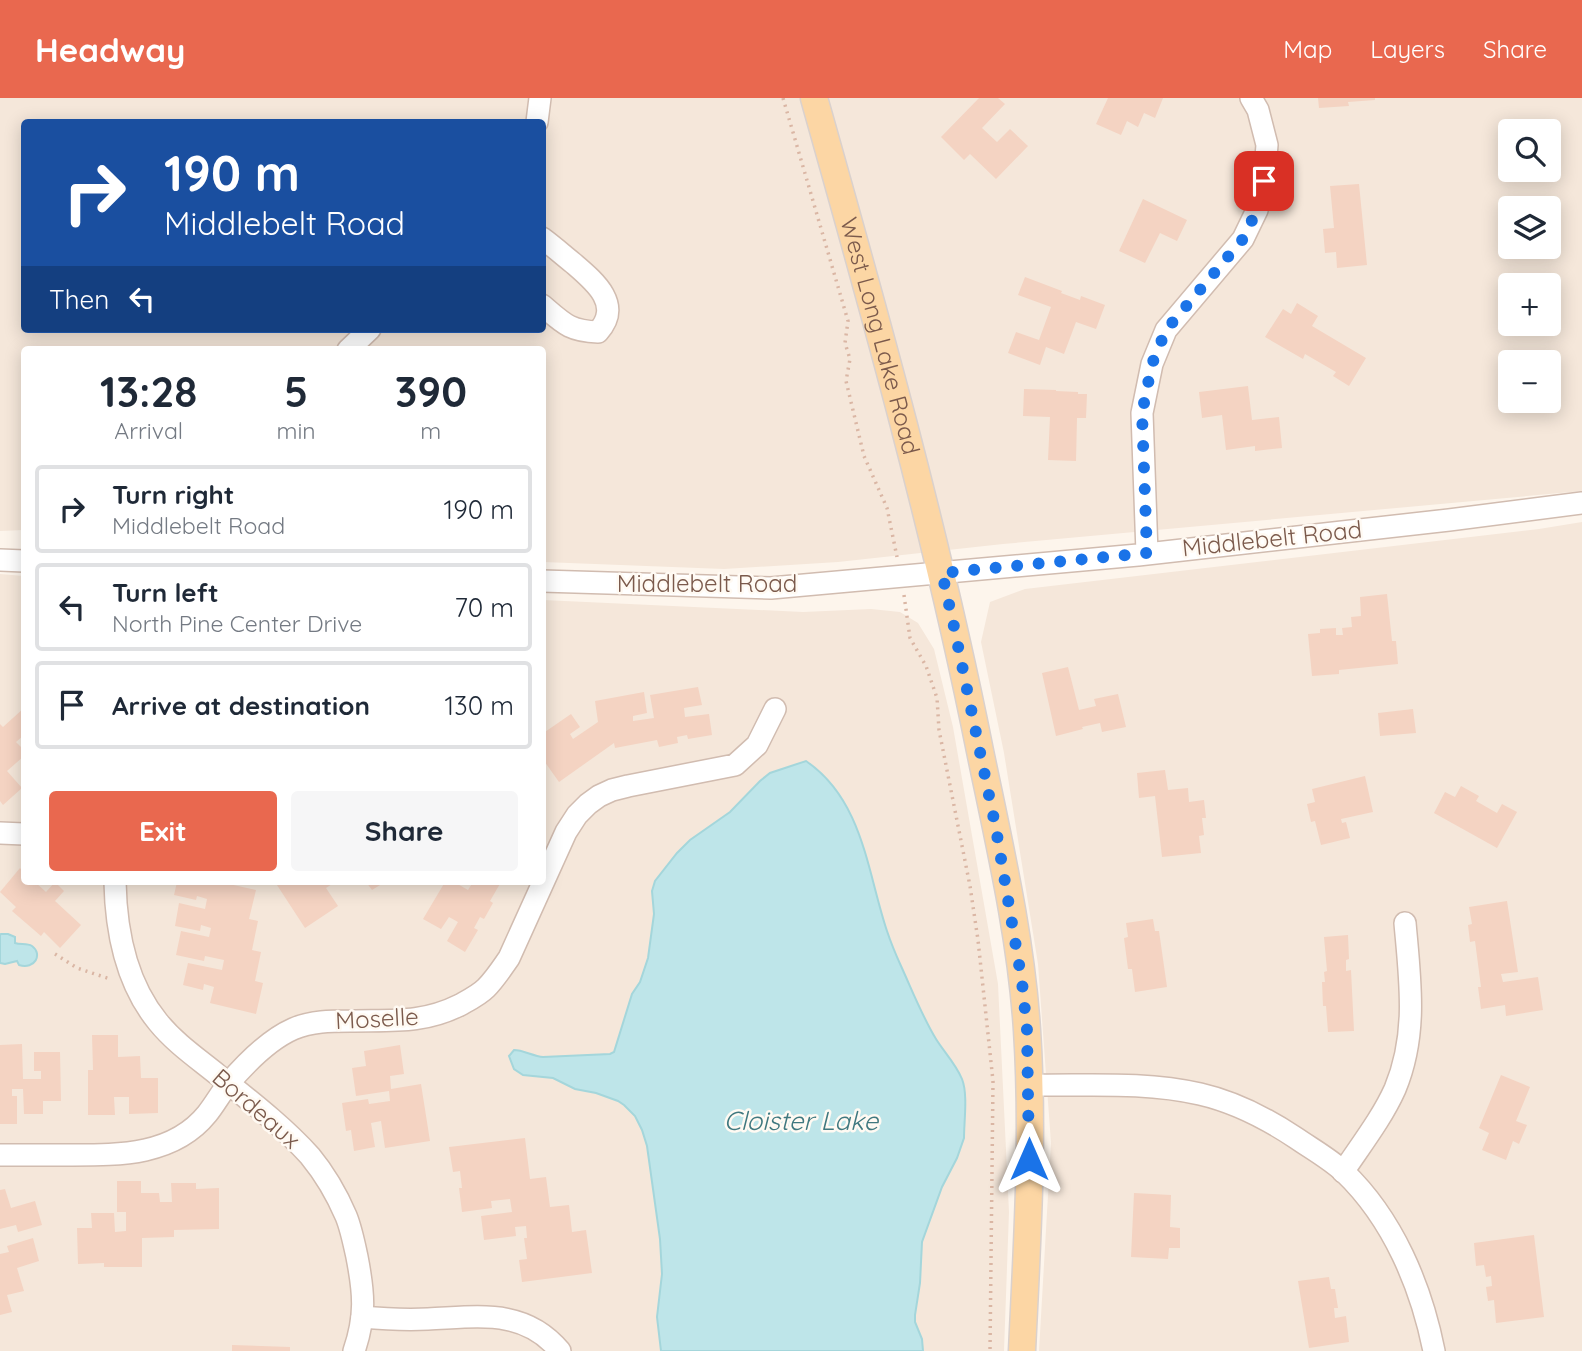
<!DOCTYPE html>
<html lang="en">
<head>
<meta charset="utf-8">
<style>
  :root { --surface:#fff; --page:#f6f6f7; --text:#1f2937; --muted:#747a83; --line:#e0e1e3; --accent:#e9684f }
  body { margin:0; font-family:Quicksand,sans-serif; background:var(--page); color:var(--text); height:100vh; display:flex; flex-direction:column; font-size:26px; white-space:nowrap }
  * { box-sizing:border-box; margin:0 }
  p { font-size:23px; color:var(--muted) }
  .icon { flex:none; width:38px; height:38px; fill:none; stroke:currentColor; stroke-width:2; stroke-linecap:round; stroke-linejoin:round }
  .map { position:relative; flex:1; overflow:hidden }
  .panel { position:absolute; left:21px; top:248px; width:525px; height:539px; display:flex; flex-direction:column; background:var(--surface); border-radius:7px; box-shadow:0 4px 18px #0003 }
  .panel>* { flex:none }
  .guide { position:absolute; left:21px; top:21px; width:525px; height:214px; border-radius:7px; box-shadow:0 4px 18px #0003; background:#1a4fa0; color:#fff; overflow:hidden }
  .buttons { position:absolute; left:1498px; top:21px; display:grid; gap:14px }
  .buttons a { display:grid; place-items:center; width:63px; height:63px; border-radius:7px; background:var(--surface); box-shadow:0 4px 18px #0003; font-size:35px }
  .pin { position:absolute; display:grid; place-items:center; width:60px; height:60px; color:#fff; margin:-30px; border-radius:14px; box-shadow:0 4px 10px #0006 }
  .me { position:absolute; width:77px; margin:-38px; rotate:0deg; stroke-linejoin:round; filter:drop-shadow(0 0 5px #0008) }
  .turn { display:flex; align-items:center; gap:24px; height:147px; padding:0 28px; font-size:32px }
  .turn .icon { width:91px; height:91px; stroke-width:2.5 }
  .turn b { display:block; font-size:49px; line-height:60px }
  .then { display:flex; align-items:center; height:66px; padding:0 28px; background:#0003; gap:14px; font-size:26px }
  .eta { display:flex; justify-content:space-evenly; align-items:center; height:119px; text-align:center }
  .eta b { font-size:42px; font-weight:700; line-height:49px }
  .button { display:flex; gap:14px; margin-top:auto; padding:14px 28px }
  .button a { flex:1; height:80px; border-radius:7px; background:var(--accent); color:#fff; font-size:28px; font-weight:700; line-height:80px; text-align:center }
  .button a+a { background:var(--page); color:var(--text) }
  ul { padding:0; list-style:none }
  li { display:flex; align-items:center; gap:21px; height:88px; margin:0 14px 10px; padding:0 14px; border:4px solid var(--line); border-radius:7px }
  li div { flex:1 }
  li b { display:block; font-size:26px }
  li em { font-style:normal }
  header { display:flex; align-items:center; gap:42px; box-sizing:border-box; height:98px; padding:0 35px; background:var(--accent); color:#fff }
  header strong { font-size:33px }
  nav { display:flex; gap:38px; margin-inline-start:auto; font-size:24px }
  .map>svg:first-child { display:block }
  .residential { fill:#f5e7da; fill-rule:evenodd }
  .water { fill:#bee5e9; stroke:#a4d6db; stroke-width:2 }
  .building { fill:#f4d3c2 }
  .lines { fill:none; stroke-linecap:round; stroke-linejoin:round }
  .minor-casing { stroke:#d1bcb0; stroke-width:24 }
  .major-casing { stroke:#dad1cd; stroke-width:29 }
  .path { stroke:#dab6a4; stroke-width:3.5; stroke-dasharray:2 5; stroke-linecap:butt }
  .minor { stroke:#fff; stroke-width:21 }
  .major { stroke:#fcd6a4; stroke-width:26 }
  .route { stroke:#1a73e8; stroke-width:12; stroke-dasharray:0 21.6 }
  .labels { text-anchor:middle; stroke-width:5; stroke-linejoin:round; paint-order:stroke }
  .street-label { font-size:24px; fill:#7b5a4c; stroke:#fffaf3 }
  .water-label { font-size:26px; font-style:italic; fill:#3f787f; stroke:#fffaf3 }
</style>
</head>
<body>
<header>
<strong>Headway</strong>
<nav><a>Map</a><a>Layers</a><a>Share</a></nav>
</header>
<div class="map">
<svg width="1582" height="1253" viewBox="0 0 1582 1253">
  <rect width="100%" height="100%" fill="#fdf5ec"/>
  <g class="residential">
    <path d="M0,0H1582V393L1003,446L838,464L724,471L543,464L542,252H24V432L0,433ZM24,24H542V231H24ZM1510,33H1549V72H1510ZM1510,110H1549V149H1510ZM1510,187H1549V226H1510ZM1510,264H1549V303H1510Z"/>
    <polygon points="1582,424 1582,1253 1039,1253 1051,1045 1038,866 1004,655 981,544 990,504 1025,491 1539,431"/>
    <polygon points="0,476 24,478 24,784 542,784 543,502 803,514 871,511 900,514 918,525 934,551 953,629 998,886 1009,1114 1004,1253 0,1253"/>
  </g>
  <g class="water">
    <path d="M806,663C863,702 867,773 887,833C891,845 896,857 901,868C912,892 922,918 936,941C944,954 956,966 962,981C968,996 964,1023 964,1040L957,1060L942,1089L922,1144L920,1185L915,1217V1224L922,1241L923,1253H661L657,1219L662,1176L660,1141L647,1048L642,1032L635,1018L624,1007L618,1003L596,995L575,991L553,980L523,977L514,971L509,958L514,952C523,952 533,958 543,959L610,956L614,954L632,896L640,884L648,860L654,816L652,793L655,783L677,755L690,742L730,714L760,683L770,675Z"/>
    <path d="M1,836H8L15,839V845C20,847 27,845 32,848C43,856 35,872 19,867L17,863L5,866L0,865V837Z"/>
  </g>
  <g class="building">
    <polygon points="979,0 998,0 1005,6 982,30 997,44 1010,31 1028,48 996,81 970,56 964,62 941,39"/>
    <polygon points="1108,0 1163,0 1155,20 1144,15 1138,29 1127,23 1121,37 1096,26"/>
    <polygon points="1318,0 1375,0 1375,2 1348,4 1349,8 1319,10"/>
    <polygon points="1359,86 1367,167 1337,170 1336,154 1325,155 1323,131 1334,130 1330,88"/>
    <polygon points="1143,101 1187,122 1177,143 1160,135 1145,165 1119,153"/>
    <polygon points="1025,179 1062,193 1061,195 1080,202 1081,198 1105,207 1096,231 1076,224 1064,256 1046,249 1040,267 1008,255 1016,234 1039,242 1051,209 1018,197"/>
    <polygon points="1297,205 1318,218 1312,228 1366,260 1349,288 1333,278 1336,274 1305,256 1303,261 1265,239 1283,211 1291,216"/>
    <polygon points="1248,288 1252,322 1279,319 1282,350 1255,353 1255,348 1226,352 1222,317 1202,320 1199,294"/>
    <polygon points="1024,291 1056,292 1056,293 1078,294 1078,296 1087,296 1086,320 1077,320 1076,363 1048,362 1050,319 1023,318"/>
    <polygon points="1387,496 1392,543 1396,543 1398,566 1339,572 1339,576 1312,578 1308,536 1320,535 1320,531 1336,530 1336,537 1343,537 1342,530 1352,529 1351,519 1361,518 1360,499"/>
    <polygon points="1068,569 1079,612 1096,608 1094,601 1118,596 1126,629 1102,634 1100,625 1082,629 1083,631 1056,638 1042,575"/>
    <polygon points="698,589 702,607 684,610 685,619 709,616 712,637 688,641 687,637 677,639 678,645 659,649 657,642 615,650 614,645 559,684 542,660 542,636 571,616 580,629 570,636 573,641 598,624 595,603 644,594 647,615 633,618 633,623 654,620 650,597"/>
    <polygon points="24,610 24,637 16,644 22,650 24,648 24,658 7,673 22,690 3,707 0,703 0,626 3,629"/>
    <polygon points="1413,611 1416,635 1380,638 1378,615"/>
    <polygon points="1165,672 1168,692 1188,690 1189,704 1204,702 1206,720 1202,720 1204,737 1199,738 1201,755 1162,759 1155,698 1139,700 1137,675"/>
    <polygon points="1365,678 1373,714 1341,721 1342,725 1346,724 1350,740 1321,747 1315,723 1311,724 1307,706 1315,704 1312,691"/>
    <polygon points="1461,688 1479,698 1476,703 1497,715 1502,706 1517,714 1497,750 1434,715 1445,694 1455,699"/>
    <polygon points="20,770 24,775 24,784 35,784 46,794 55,784 64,793 55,803 81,827 60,850 44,834 41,838 12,813 16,809 0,794"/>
    <polygon points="177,784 220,784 256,792 249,821 258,823 252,852 261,854 255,883 263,885 256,916 210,905 214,889 204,886 203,892 183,887 188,865 222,872 224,862 205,858 204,863 176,857 181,833 209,839 211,830 201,827 200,833 175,828 179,805 205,811 207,801 197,798 196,802 174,797"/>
    <polygon points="275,784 335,784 326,790 338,808 305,830"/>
    <polygon points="366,784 385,784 372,792"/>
    <polygon points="445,784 454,784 468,792 473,784 501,784 490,803 493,805 484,821 480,819 474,830 478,832 465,854 447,843 458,824 449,819 441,831 423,821"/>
    <polygon points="1507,803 1518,874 1501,876 1503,884 1538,879 1543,912 1506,918 1505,907 1481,911 1478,889 1481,889 1475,843 1470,844 1468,827 1472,826 1469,809"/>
    <polygon points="1153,821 1155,833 1159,833 1167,889 1135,894 1132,871 1128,871 1124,840 1128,839 1126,825"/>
    <polygon points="1348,837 1349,861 1346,862 1346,873 1351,872 1354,933 1328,934 1326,908 1323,908 1322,884 1325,884 1324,874 1327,873 1324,839"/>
    <polygon points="92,937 118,937 118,959 140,958 141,980 158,980 158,1015 129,1016 129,999 114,999 115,1017 88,1017 88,972 93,972"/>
    <polygon points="22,946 23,981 41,981 41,973 34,973 34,954 60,954 61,1003 43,1003 43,1016 24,1016 23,991 12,991 12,998 17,998 17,1026 0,1026 0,947"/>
    <polygon points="400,947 404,976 390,978 391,991 421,986 430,1043 385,1050 381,1023 371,1025 375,1049 354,1053 351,1032 346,1033 342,1005 368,1001 369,1006 390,1003 389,993 356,998 352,970 366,968 364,953"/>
    <polygon points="1501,977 1530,989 1516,1023 1527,1027 1519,1046 1513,1043 1506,1062 1482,1052 1489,1035 1479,1030"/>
    <polygon points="525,1040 530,1081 546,1079 550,1109 569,1107 572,1134 586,1132 592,1175 522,1184 519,1162 527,1161 524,1140 527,1140 526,1128 515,1129 516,1138 484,1142 481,1118 512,1114 510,1101 491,1103 492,1110 462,1114 459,1090 462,1090 460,1073 453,1074 449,1049"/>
    <polygon points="117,1083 141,1083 141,1095 159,1095 160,1104 172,1104 171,1085 196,1085 196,1091 219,1090 219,1131 174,1132 174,1139 142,1140 142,1169 104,1169 104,1165 78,1166 77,1130 92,1130 91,1115 114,1115 115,1134 126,1133 126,1114 117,1114"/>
    <polygon points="5,1091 11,1110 35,1103 42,1127 18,1134 16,1127 0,1131 0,1092"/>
    <polygon points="1134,1095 1171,1097 1170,1129 1180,1130 1180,1150 1169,1150 1168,1161 1131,1159"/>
    <polygon points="1534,1137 1544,1219 1496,1225 1494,1202 1488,1203 1486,1189 1492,1188 1491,1178 1486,1179 1484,1167 1476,1168 1474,1145"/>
    <polygon points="33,1140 39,1163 17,1170 24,1193 7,1197 12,1214 0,1217 0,1156 9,1154 7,1148"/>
    <polygon points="1329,1179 1331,1191 1335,1191 1338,1210 1334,1210 1335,1220 1346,1218 1349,1244 1309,1250 1298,1183"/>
    <polygon points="232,1247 290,1249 290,1253 232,1253"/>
  </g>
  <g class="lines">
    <g class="minor-casing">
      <g id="minor">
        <polyline points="537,24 540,0"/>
        <path d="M542,140C553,148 563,157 573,165C594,183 623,206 598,234C569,233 563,225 542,207"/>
        <polyline points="348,252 370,231"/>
        <polyline points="1147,455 1142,315 1152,266 1166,232 1243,141 1257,112 1264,83 1267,47 1258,12 1251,0"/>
        <polyline points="0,462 24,463"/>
        <polyline points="542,483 771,490 1138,457 1449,422 1582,405"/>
        <polyline points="0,735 24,736"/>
        <path d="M115,784C116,834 126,885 158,924C175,945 197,960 218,977C249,1002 283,1028 310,1058C324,1075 337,1097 346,1118C351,1130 354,1145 357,1159C364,1195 366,1218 354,1253"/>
        <path d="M1029,987C1085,988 1144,983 1200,996C1235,1004 1266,1020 1296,1040C1312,1051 1330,1061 1344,1074C1393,1121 1421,1188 1434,1253"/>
        <path d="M0,1057C23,1057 46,1057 69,1057C118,1057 173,1058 207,1016C215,1006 221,995 228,986C246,965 268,942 293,931C311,923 331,923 351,923C391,922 422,926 460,907C469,902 479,897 486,890C495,881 502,870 509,860L566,734L577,717L588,706L599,698L612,692L628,688L735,667L757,647L775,611"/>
        <path d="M1343,1074C1361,1047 1382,1020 1395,991C1418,936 1410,882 1405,825"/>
        <path d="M362,1219C384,1221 406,1222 428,1221C478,1219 524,1210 560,1253"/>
      </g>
    </g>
    <g class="major-casing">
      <g id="major">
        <path id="s1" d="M814,0C875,216 936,433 980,653C999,745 1021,838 1027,932C1034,1039 1027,1146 1022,1253"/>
      </g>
    </g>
    <g class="path">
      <polyline points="783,0 848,223 845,245 850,261 846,283 864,358 887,410 897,459"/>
      <polyline points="904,497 910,540 926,568 937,600 939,632 970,788 978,842 993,983 990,1253"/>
      <polyline points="55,856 77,870 110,881"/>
    </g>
    <use href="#minor" class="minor"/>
    <use href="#major" class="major"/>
  </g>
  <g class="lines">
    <polyline class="route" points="1029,1061 1027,932 1022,884 996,731 953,524 942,475 1147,455 1142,315 1152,266 1166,232 1243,141 1257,112 1264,83"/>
  </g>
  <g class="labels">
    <g class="street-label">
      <text dy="8" stroke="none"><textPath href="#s1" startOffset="247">West Long Lake Road</textPath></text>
      <text transform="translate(1272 441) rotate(-6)" y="8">Middlebelt Road</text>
      <text x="707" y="494">Middlebelt Road</text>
      <text transform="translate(377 921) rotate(-3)" y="8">Moselle</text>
      <text transform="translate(256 1011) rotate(41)" y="8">Bordeaux</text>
    </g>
    <g class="water-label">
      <text x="801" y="1032">Cloister Lake</text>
    </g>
  </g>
</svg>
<div class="buttons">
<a><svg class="icon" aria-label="search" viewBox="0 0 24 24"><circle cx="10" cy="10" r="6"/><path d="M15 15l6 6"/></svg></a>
<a><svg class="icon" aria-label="layers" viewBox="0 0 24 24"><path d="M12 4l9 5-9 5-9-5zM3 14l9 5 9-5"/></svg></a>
<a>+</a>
<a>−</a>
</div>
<div class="pin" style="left:1264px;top:83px;background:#d93025"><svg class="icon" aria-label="arrive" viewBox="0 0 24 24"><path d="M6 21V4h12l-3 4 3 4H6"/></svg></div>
<svg class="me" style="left:1029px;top:1061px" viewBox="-20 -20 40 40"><path d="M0-17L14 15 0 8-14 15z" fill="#1a73e8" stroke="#fff" stroke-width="4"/></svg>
<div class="guide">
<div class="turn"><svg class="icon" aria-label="right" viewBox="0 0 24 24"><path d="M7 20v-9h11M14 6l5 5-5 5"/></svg><div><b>190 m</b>Middlebelt Road</div></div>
<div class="then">Then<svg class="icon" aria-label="left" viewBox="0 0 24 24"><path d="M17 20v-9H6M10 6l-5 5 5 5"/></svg></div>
</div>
<section class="panel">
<div class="eta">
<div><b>13:28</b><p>Arrival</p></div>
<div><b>5</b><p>min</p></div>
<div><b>390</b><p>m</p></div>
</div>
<ul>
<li><svg class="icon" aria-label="right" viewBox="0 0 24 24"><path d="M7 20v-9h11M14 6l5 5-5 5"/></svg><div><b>Turn right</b><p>Middlebelt Road</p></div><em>190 m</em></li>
<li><svg class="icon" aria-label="left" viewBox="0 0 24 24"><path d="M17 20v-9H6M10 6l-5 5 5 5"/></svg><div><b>Turn left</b><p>North Pine Center Drive</p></div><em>70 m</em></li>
<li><svg class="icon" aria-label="arrive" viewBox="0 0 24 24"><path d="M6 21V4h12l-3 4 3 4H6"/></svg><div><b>Arrive at destination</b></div><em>130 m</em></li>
</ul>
<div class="button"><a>Exit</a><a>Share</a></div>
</section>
</div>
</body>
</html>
